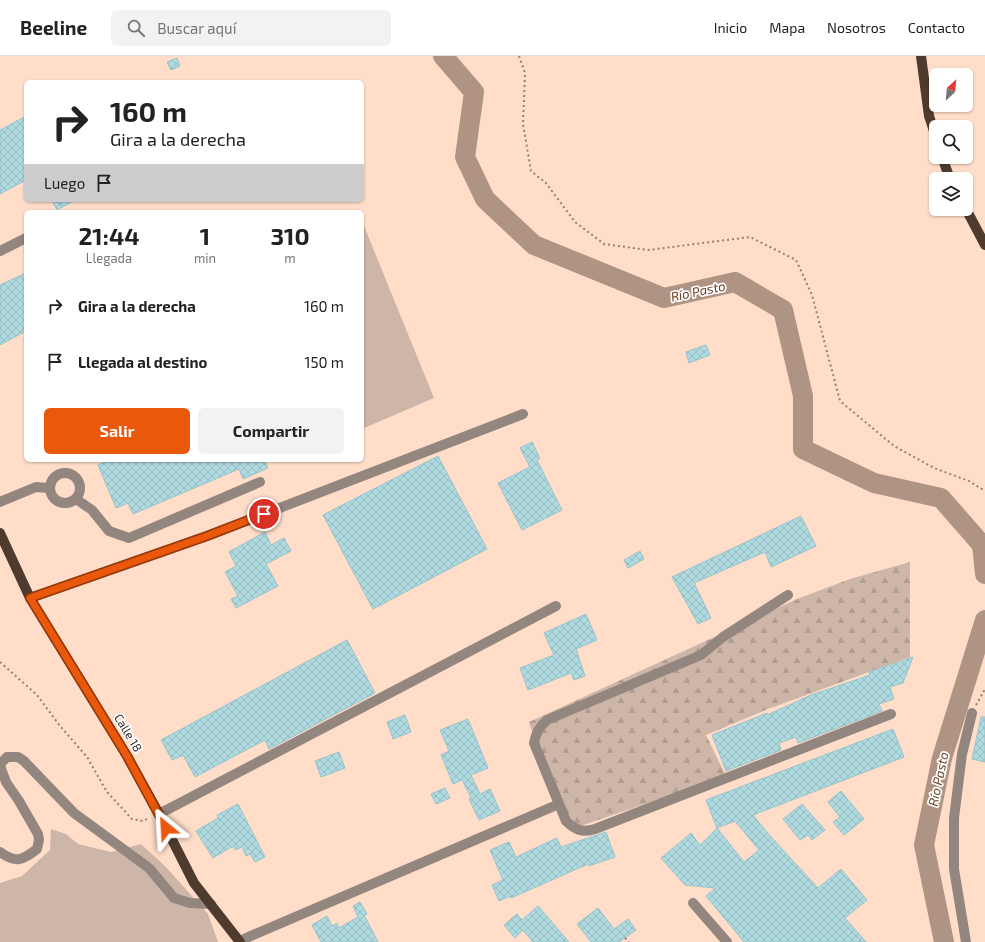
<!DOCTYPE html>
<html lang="es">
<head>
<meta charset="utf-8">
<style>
  :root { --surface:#fff; --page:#f2f2f2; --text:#222; --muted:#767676; --line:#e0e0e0; --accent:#ea580c }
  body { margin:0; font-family:"Exo 2",sans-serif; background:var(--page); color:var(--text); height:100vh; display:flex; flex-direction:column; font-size:15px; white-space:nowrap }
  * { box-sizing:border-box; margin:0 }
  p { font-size:13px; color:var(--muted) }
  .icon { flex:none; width:22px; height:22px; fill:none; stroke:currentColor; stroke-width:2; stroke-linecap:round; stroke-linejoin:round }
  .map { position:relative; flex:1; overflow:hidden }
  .sheet { position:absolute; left:24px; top:154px; width:340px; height:252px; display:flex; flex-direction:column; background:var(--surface); border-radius:6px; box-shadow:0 1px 3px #0004 }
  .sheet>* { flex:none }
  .hud { position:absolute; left:24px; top:24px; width:340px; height:122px; border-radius:6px; box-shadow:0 1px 3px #0004; background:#fff; color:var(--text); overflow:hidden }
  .needle { width:26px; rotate:26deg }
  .fabs { position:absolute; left:929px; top:12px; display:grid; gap:8px }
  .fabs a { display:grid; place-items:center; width:44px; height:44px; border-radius:6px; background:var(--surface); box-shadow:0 1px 3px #0004; font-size:20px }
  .pin { position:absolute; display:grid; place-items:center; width:34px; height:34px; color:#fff; margin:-17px; border:2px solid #fff; border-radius:50%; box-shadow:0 1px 4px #0007 }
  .me { position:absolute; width:44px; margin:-22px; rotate:333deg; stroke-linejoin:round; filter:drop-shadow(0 0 3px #0008) }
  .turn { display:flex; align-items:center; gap:14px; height:84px; padding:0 20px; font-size:18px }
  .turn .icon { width:52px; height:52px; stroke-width:2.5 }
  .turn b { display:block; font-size:28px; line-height:34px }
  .then { display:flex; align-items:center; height:38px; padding:0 20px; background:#0003; gap:8px; font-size:15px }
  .eta { display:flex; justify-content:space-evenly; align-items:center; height:68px; text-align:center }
  .eta b { font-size:24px; font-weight:700; line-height:28px }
  .action { display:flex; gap:8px; margin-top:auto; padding:8px 20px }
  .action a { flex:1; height:46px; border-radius:6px; background:var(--accent); color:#fff; font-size:16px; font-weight:700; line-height:46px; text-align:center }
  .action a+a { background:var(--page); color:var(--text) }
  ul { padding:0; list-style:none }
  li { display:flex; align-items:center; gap:12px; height:56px; padding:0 20px }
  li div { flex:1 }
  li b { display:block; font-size:15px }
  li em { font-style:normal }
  header { display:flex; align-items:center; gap:24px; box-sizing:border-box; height:56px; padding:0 20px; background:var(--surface); border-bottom:1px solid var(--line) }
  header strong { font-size:19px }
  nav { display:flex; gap:22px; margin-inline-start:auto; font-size:14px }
  .search { width:280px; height:36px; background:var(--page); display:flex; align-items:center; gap:10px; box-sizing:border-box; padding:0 14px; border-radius:6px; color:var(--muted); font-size:15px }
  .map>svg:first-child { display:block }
  .grass { fill:#cdb6a8 }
  .forest { fill:url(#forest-firs) }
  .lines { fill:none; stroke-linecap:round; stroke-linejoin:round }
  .river { stroke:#b09483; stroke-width:20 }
  .building { fill:url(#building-cross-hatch); stroke:#98c3c9; fill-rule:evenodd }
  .path { stroke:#957f71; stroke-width:2; stroke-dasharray:2 3; stroke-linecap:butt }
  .minor { stroke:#93867f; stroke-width:10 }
  .major { stroke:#4f3b2e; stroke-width:10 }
  .route-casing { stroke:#983908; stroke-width:10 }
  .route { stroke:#ea580c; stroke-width:7 }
  .labels { text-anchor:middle; stroke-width:3.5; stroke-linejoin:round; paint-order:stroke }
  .street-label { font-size:12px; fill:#352921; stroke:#fff }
  .water-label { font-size:13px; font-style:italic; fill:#6c4226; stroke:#fff }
</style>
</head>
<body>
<header>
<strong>Beeline</strong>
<div class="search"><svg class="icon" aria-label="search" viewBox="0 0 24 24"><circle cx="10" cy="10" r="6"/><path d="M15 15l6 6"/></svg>Buscar aquí</div>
<nav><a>Inicio</a><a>Mapa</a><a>Nosotros</a><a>Contacto</a></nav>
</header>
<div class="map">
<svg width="985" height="886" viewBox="0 0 985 886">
  <defs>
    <pattern id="forest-firs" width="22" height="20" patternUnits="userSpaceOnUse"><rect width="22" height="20" fill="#cdb6a8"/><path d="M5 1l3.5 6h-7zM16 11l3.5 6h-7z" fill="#b19c90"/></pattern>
    <pattern id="building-cross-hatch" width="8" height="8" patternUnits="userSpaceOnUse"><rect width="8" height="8" fill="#aedae0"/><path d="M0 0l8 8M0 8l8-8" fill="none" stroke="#96bbc0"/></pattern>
  </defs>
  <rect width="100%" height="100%" fill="#ffddc9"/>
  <g class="grass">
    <polygon points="362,170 364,170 434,342 362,373"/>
    <polygon points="51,773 66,778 78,788 111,796 141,788 165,810 208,858 218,886 0,886 0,827 22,820 50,794"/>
  </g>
  <polygon class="forest" points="910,506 910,601 768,653 706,679 726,720 578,771 556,751 529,666 797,543 850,523"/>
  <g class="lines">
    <g class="river">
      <polyline points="443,0 474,36 465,101 485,143 534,189 664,242 735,226 783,254 803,340 803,393 874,427 941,442 982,489 985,518"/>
      <polyline points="944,886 924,789 942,702 985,564"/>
    </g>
  </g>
  <g class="building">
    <polygon points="177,2 180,10 171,14 167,6"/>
    <polygon points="26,60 26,124 0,138 0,74"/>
    <polygon points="52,144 75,144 57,154"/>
    <polygon points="26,217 26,275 0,289 0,229"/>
    <polygon points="706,289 710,299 689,307 686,296"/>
    <polygon points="532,386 540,402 537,404 562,454 522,474 498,427 530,411 520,392"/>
    <polygon points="438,400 487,493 373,553 323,459"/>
    <polygon points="109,404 264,404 268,412 243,423 239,413 133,458 128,447 116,452 98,409"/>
    <polygon points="801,460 816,490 771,511 765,496 694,527 711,562 698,568 672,521"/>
    <polygon points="265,476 271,489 284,482 291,495 266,508 278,530 236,552 231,543 238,540 225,516 236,510 229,496"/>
    <polygon points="640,495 644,503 628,512 624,504"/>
    <polygon points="586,558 597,584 576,593 585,620 574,624 571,617 528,634 520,612 554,599 544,577"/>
    <polygon points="347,584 375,637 269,693 265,684 195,721 183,699 172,704 161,684"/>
    <polygon points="913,601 903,627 890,631 894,643 879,648 882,655 798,687 796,681 779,687 781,694 726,715 712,679 767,657 767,659 811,639 870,619 869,616"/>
    <polygon points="405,659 411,676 393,683 387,666"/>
    <polygon points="981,661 985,661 985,706 972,703"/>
    <polygon points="468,663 488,712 471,719 480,738 490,733 500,755 479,764 469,743 471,742 462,724 453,728 441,699 449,695 440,674"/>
    <path d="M893,673L904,701L753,759L772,782L818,832L841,813L867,844L845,862L866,886H744L706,840L715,832L685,829L661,802L691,777L700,789L717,772L706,744ZM735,765L759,794L744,806L717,772Z"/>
    <polygon points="339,696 345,712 321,721 315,705"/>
    <polygon points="445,732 450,742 436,748 431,738"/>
    <polygon points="841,735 864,763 844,779 833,766 840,761 828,746"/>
    <polygon points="238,748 265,801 255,806 250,798 246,800 242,791 235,794 233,790 213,802 196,775 218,762 217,759"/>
    <polygon points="802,748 825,774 812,784 808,779 800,784 783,763"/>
    <polygon points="606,776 615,801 589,810 588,808 511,842 510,840 499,845 492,829 503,824 490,794 509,786 516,801 557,782 561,791"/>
    <polygon points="360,846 367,858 364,859 378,886 321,886 312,869 327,860 332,870 337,867 339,872 358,861 353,850"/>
    <polygon points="538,850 569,886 533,886 523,874 515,882 504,869 517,858 522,864"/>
    <polygon points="598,852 614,873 628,863 636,874 619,886 591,886 577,868"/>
  </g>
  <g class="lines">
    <g class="path">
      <polyline points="519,0 525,17 523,68 531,115 546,127 575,166 604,188 648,194 750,181 796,204 812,239 840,345 894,390 934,412 969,425 985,435"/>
      <polyline points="0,606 37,639 60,670 87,701 107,736 132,763 143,765 149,762"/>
      <polyline points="976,649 985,633"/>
      <polyline points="625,882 629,886"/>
    </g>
    <g class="minor">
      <polyline points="0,195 26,182"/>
      <circle cx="65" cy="432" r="15"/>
      <polyline points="76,443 92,454 109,475 129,482 260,426"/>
      <polyline points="0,446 36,431 49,432"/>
      <path d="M788,539L723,581L701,599L547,664C539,671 536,677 534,687L566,765C575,774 583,777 595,773L891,658"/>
      <polyline points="30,542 207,480 523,358"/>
      <polyline points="159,758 556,550"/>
      <path d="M0,796C17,808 22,804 37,793L39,784L38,778L19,745L6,726L0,710L2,706L7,701H18L24,705L74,757L149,812L174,842L190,847L211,848"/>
      <polyline points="693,847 727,886"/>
      <polyline points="239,885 559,748"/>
      <polyline points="966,886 954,813 954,762 962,698 972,657"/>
    </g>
    <g class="major">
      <polyline points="921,0 929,60 936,81"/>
      <polyline points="942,101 950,123"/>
      <polyline points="966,153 985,189"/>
      <polyline points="0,477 30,542 127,700 159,758 194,827 240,886"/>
    </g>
  </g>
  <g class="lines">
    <g class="route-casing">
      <polyline id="route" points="166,772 127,700 30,542 207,480 264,458"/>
    </g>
    <use href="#route" class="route"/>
  </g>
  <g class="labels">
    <g class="street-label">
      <text transform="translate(128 677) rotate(59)" y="4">Calle 18</text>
    </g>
    <g class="water-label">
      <text transform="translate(698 235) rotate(-12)" y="5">Río Pasto</text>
      <text transform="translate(938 723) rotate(-78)" y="5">Río Pasto</text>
    </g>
  </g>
</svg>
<div class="fabs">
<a><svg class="needle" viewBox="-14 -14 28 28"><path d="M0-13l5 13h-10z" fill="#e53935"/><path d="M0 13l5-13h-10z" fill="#767676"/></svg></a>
<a><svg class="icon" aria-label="search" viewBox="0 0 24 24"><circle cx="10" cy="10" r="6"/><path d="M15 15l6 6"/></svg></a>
<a><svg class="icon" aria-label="layers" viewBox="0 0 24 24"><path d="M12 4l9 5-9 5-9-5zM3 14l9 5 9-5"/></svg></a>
</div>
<div class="pin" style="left:264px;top:458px;background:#d93025"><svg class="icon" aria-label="arrive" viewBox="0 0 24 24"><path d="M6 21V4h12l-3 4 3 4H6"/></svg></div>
<svg class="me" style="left:166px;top:772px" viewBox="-20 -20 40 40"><path d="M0-17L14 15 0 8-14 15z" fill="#ea580c" stroke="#fff" stroke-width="4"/></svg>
<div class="hud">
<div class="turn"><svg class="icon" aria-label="right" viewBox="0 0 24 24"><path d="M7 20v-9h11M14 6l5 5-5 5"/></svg><div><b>160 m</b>Gira a la derecha</div></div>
<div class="then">Luego<svg class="icon" aria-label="arrive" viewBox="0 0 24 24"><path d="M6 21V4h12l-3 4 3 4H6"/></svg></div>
</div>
<section class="sheet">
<div class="eta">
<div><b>21:44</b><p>Llegada</p></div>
<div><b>1</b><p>min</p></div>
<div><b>310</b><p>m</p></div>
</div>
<ul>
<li><svg class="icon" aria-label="right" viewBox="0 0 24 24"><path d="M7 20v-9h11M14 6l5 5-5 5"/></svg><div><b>Gira a la derecha</b></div><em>160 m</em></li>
<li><svg class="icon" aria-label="arrive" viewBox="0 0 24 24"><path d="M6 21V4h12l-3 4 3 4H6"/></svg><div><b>Llegada al destino</b></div><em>150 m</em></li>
</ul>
<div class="action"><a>Salir</a><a>Compartir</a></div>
</section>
</div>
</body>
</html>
